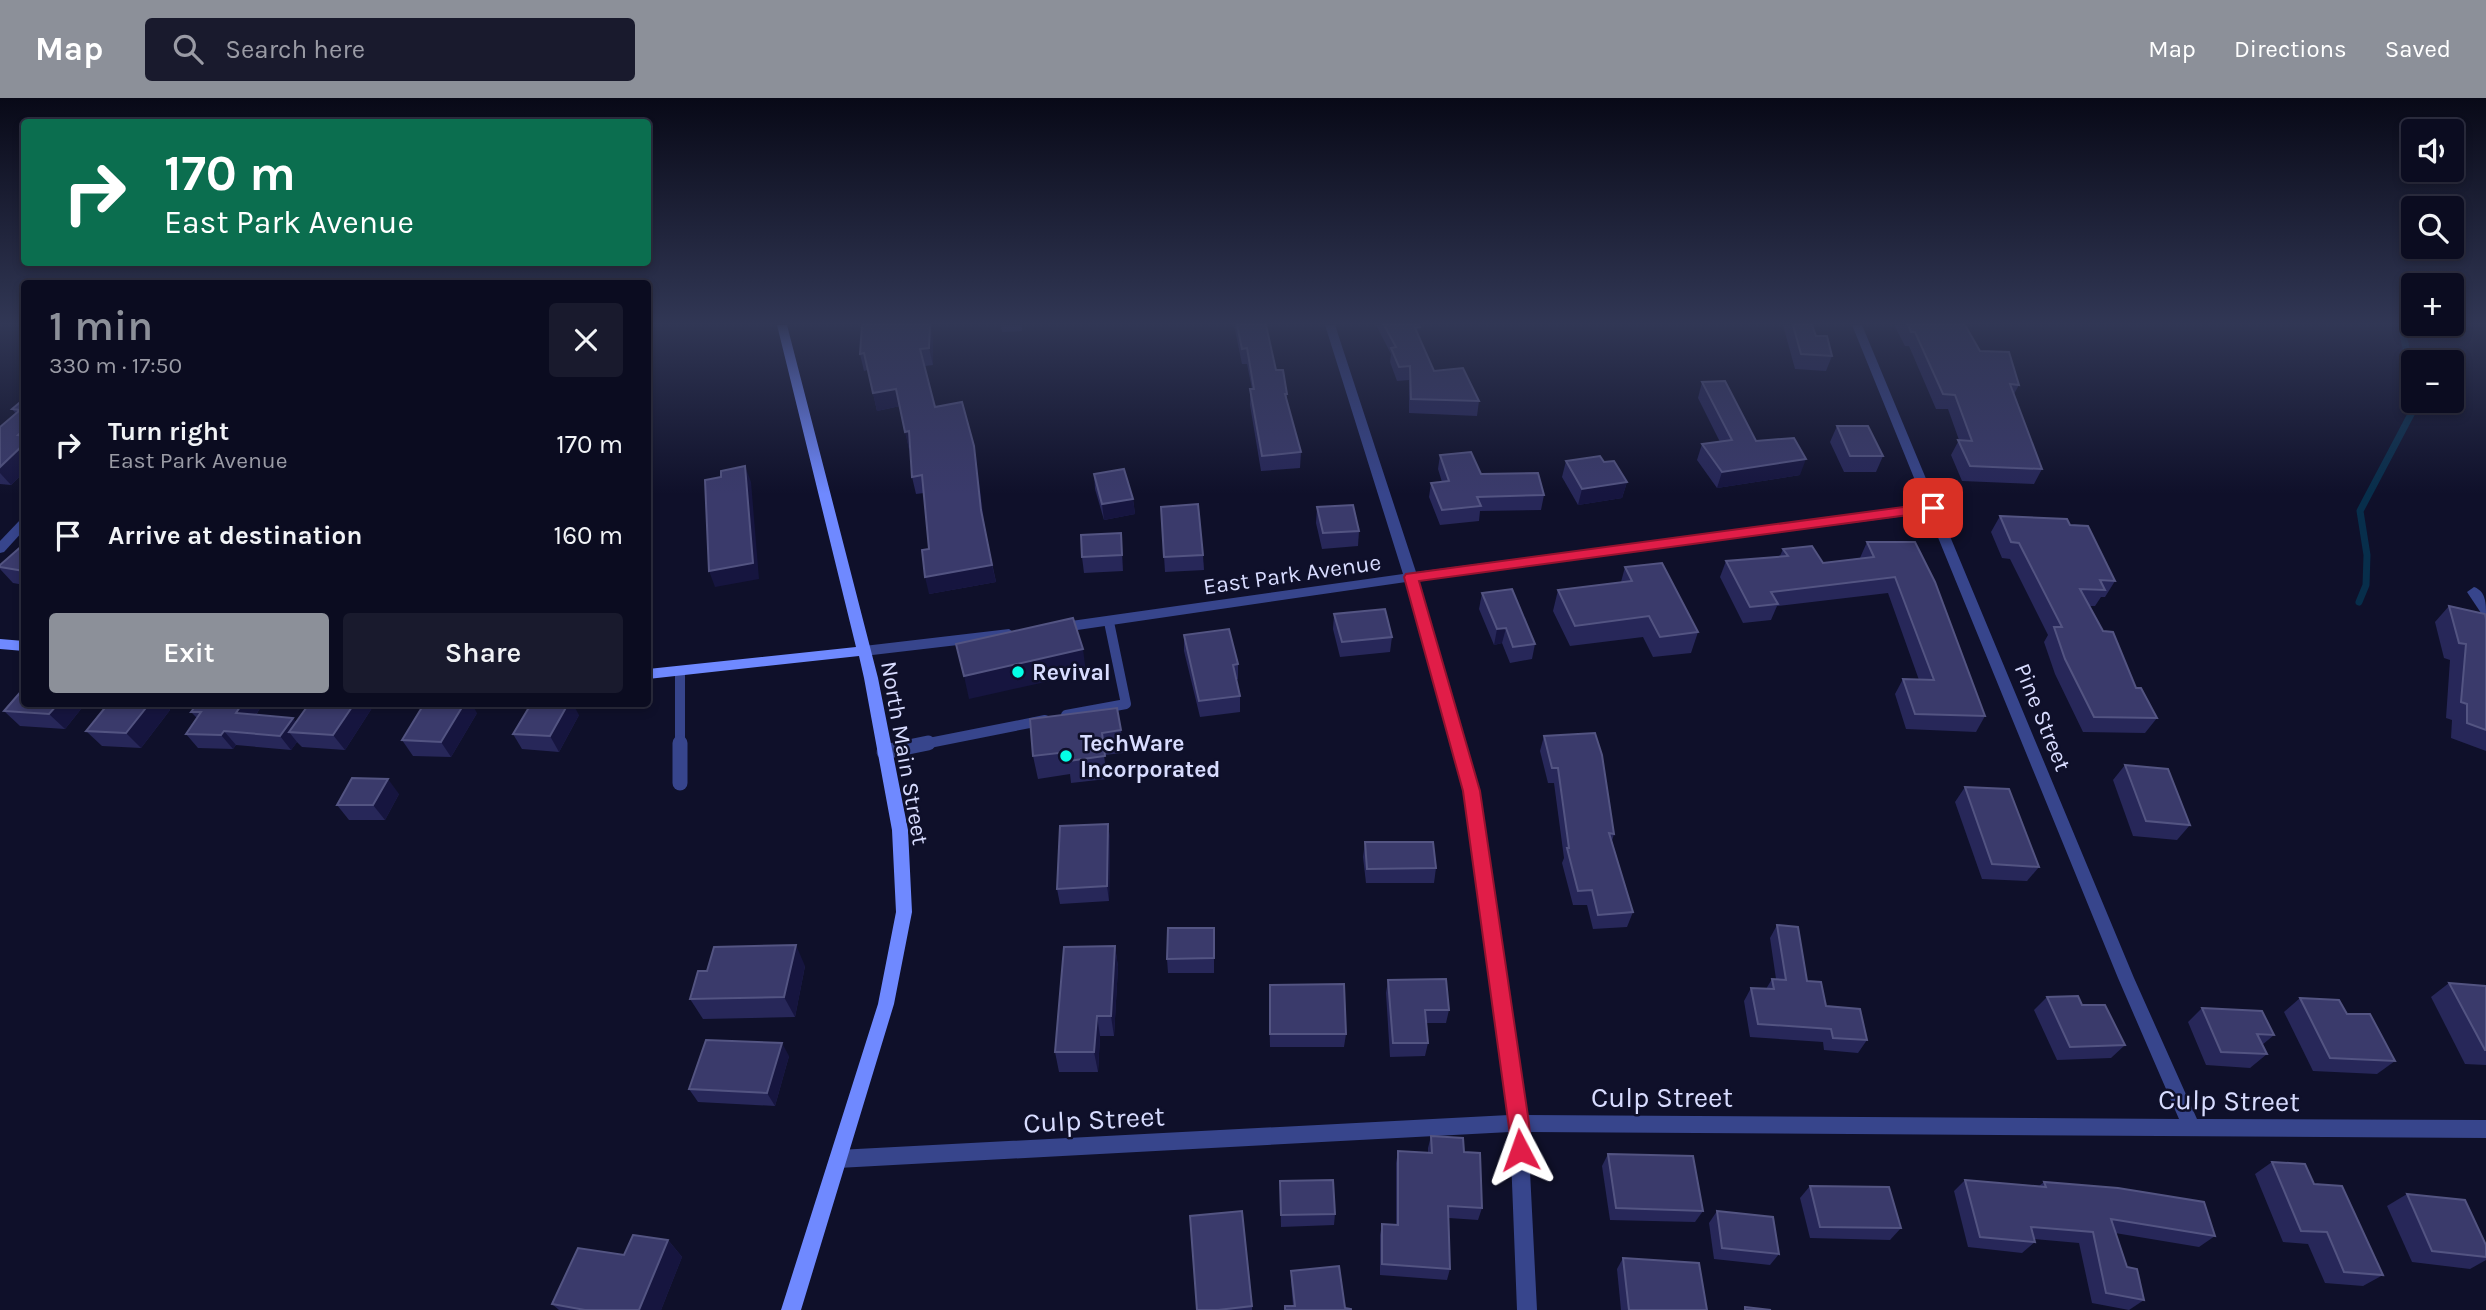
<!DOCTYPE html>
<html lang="en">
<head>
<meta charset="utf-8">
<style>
  :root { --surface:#0b0c20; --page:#191a2d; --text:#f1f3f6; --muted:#9a9ba5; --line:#2b2c3e; --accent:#8c9099 }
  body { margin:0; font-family:Karla,sans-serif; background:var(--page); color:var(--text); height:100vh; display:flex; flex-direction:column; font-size:26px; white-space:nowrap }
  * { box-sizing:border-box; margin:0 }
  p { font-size:23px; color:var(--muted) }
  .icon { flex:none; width:38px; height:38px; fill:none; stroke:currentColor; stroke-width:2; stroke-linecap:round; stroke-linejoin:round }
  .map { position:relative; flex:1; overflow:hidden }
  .panel { position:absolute; left:21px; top:182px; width:630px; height:427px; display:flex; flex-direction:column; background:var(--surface); border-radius:7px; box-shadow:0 4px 10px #0003,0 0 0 2px var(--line) }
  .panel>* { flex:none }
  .top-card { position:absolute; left:21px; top:21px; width:630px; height:147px; border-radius:7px; box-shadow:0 4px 10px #0003,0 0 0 2px var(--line); background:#0b6e4f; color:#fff; overflow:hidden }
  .tools { position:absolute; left:2401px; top:21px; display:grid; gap:14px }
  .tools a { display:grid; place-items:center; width:63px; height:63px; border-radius:7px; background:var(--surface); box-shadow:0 4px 10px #0003,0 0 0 2px var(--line); font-size:35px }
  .pin { position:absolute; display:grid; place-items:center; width:60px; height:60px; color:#fff; margin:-30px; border-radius:14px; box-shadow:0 4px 10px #0006 }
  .me { position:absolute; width:77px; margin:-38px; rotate:356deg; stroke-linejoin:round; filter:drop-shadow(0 0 5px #0008) }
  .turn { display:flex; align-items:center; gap:24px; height:147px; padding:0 28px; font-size:32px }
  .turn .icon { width:91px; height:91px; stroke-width:2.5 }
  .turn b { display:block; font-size:49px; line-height:60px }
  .round { display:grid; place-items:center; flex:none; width:74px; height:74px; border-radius:7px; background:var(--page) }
  .head { display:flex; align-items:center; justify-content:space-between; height:119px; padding:0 28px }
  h1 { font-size:42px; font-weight:600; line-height:52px; color:var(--accent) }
  .primary-button { display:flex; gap:14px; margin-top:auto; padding:14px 28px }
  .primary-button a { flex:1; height:80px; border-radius:7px; background:var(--accent); color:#fff; font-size:28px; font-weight:600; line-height:80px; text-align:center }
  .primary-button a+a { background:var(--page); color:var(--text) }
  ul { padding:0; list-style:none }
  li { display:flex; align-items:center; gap:21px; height:91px; padding:0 28px }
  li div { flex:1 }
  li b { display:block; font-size:26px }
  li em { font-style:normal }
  header { display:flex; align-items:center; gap:42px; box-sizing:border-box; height:98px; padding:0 35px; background:var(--accent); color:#fff }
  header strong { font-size:33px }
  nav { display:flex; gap:38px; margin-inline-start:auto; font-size:24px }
  .search { width:490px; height:63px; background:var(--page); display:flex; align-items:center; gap:18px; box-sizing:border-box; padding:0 24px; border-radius:7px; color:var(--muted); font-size:26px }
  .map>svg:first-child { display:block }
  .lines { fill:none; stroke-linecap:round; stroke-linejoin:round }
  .stream { stroke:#072e4b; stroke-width:7 }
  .lane-far1 { stroke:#37458c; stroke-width:10 }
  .lane { stroke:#37458c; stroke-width:15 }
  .street { fill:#37458c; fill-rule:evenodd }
  .secondary { fill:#6f89ff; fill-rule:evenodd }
  .wall { fill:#272759 }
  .shaded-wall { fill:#16153f }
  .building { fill:#3a3a6b; stroke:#535482; stroke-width:2 }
  .route { fill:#e11d48; stroke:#92132f; stroke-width:2 }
  .poi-dot { fill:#04ffe6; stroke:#0f102a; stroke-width:2.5 }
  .labels { text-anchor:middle; stroke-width:5; stroke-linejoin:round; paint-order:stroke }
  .street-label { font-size:23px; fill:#d8dcff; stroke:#0f102a }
  .poi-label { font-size:23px; font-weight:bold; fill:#d8dcff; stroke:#0f102a; text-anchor:start }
  .near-street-label { font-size:28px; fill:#d8dcff; stroke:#0f102a }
</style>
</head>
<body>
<header>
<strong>Map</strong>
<div class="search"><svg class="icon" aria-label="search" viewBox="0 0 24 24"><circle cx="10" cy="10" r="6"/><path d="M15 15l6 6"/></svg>Search here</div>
<nav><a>Map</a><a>Directions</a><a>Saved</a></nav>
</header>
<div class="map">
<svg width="2486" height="1212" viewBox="0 0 2486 1212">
  <rect width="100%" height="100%" fill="#0f102a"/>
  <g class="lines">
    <g class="stream">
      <polyline points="2401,227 2413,282"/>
      <polyline points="2359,504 2366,487 2367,457 2360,413 2418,303"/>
    </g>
    <g class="lane-far1">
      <polyline points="680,573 680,647"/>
      <polyline points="1066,617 1126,606 1109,524"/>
      <polyline points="919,647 1045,622"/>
    </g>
    <g class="lane">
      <polyline points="680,645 680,685"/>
      <polyline points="884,654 928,645"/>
    </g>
    <g class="street">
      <path d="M1325,227H1335L1416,474L1925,407L1852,227H1862L2134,880L2197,1021L2486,1022V1040L1528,1034L1537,1212H1517L1510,1034L838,1070L832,1067L829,1061L832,1055L838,1052L1509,1017L1465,693L1406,484L1057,535L1050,530L1057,525L1403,476ZM1928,415L2118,880L2179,1021L1527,1017L1479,693L1418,482Z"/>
      <polygon points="24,421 24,432 4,454 0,455 0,443 20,422"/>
      <path d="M2474,489C2486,493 2486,506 2486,517L2481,515L2467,494Z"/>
      <polygon points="1009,531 1016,536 1009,541 864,558 857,553 864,548"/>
    </g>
    <g class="secondary">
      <polygon points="777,227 787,227 878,580 908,732 912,814 894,906 801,1212 781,1212 878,906 896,814 892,732 864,580 859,558 648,581 648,571 856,549"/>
      <polygon points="0,541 24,543 24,553 0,551"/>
    </g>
  </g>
  <g class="wall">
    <polygon points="1001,227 1022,227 1022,233 1002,234"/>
    <polygon points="1234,227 1266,227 1276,272 1287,296 1287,304 1301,354 1300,370 1261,373 1250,307 1250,291 1252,291 1247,266 1242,266"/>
    <polygon points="1376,227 1419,227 1419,239 1434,273 1479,303 1477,318 1409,315 1409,282 1397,283 1390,264 1391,256"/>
    <polygon points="1783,227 1812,227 1816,238 1832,258 1826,273 1795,271"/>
    <polygon points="1894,227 1965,227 1980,253 2019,287 2014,296 2042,371 2034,386 1962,383 1951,357 1959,342 1948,311 1936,311 1909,248 1905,248"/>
    <polygon points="933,240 933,267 925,268 935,309 974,348 984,427 996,484 929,496 929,451 924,395 916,396 912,379 910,351 909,351 900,308 877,313 868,272 864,273 860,256"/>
    <polygon points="1702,284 1756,343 1800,377 1717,390 1697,362 1702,346 1720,344 1698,300"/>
    <polygon points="24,301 24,374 11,387 0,386 0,329 16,316 12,311"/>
    <polygon points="1837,328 1883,358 1876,374 1844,374 1830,344"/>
    <polygon points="1440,357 1481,376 1544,397 1541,412 1480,413 1479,423 1440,427 1429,399 1431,385 1442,384 1438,371"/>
    <polygon points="1566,363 1604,364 1627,384 1622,400 1578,407 1562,379"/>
    <polygon points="1094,376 1133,401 1135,416 1104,422 1095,391"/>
    <polygon points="1161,409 1203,457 1204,472 1165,474"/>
    <polygon points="1317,409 1359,433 1358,448 1322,451 1316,425"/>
    <polygon points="2000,418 2070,427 2115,483 2105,499 2101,499 2095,508 2089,508 2136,590 2157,620 2145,635 2083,634 2055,576 2044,544 2048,537 2010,461 2002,460 1991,434"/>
    <polygon points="1121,435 1123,473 1084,475 1082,459"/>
    <polygon points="1867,444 1915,444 1985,618 1976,634 1906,631 1895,596 1903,581 1919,582 1888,495 1777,508 1771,522 1743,525 1720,479 1726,463 1780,458 1783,451 1823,465 1860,460"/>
    <polygon points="24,446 24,487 13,485 0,471 0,467"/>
    <polygon points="1625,469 1698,534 1691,555 1653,559 1643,539 1570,548 1553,513 1558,492 1621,484"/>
    <polygon points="1482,495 1535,546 1532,561 1510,565 1502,545 1494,547 1479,511"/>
    <polygon points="2449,508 2486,521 2486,653 2451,640 2452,622 2446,620 2450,562 2444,560 2435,524"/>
    <polygon points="1334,516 1392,539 1390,554 1340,559 1333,531"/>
    <polygon points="1184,537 1238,566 1238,581 1236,582 1240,598 1240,614 1200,619 1184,553"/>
    <polygon points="24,606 85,606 65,631 20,628 4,613"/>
    <polygon points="108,606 165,606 170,612 141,650 102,648 86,633"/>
    <polygon points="309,606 369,606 372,610 345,652 302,649 297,644 291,652 236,647 233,651 198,650 186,636 197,620 191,614 262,607 256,617 296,624"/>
    <polygon points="477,615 451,659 413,658 402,642"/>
    <polygon points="579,617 559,654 522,651 513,636"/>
    <polygon points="1030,621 1121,632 1123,655 1104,657 1107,681 1071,685 1070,676 1038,681 1033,658"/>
    <polygon points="1544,638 1614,736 1612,743 1633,814 1627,829 1593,831 1587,807 1573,807 1562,765 1564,760 1554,685 1548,685 1540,653"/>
    <polygon points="2125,667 2190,727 2177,742 2133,738 2113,682"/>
    <polygon points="1965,689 2039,769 2027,783 1982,781 1955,704"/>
    <polygon points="399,696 385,722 349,722 337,707"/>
    <polygon points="1108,726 1110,741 1109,803 1060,806 1057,791"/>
    <polygon points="1365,744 1436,770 1434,785 1366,785 1363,759"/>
    <polygon points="1777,827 1807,883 1826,908 1867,942 1858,955 1824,952 1823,944 1750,939 1744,903 1751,890 1766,891 1772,881 1776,881 1770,840"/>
    <polygon points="1214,830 1214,875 1168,875 1167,861"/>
    <polygon points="1115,848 1118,869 1114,938 1100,938 1098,974 1059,974 1055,954"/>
    <polygon points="805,868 795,919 703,921 690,901"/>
    <polygon points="1388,882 1449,912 1446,925 1427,925 1428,945 1425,958 1390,959 1386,895"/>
    <polygon points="2449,885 2486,888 2486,967 2465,966 2431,899"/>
    <polygon points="2047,899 2082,907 2125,947 2111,960 2057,962 2034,912"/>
    <polygon points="1269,900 1346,936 1344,949 1270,949"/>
    <polygon points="2300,900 2347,916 2395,963 2377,976 2313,973 2284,914"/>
    <polygon points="2202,910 2274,937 2262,947 2267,956 2250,970 2206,967 2188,924"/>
    <polygon points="789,958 775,1008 698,1004 689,991"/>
    <polygon points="1431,1038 1464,1054 1482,1110 1478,1122 1449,1120 1450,1171 1447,1182 1380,1177 1380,1137 1382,1126 1396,1127 1396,1065 1398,1053 1428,1055 1428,1050"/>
    <polygon points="1608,1056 1703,1113 1695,1124 1610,1122 1602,1068"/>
    <polygon points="2272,1064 2314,1086 2383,1177 2363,1188 2325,1185 2308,1146 2283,1144 2255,1076"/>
    <polygon points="1965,1082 2039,1088 2044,1084 2215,1138 2199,1149 2115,1135 2127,1169 2144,1202 2129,1212 2092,1205 2079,1145 2034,1141 2035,1144 2022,1155 1968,1149 1954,1093"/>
    <polygon points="1280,1083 1335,1116 1334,1127 1281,1129"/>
    <polygon points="1810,1088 1901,1130 1890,1142 1810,1140 1800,1100"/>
    <polygon points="2407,1096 2486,1147 2486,1162 2470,1171 2412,1164 2387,1108"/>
    <polygon points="1717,1113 1779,1156 1770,1167 1714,1161 1709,1125"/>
    <polygon points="668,1142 682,1159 661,1212 559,1212 552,1206 624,1157"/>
    <polygon points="1623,1160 1707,1212 1621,1212 1617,1171"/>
    <polygon points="1291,1173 1345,1210 1293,1208 1291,1183"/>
    <polygon points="1252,1208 1252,1212 1197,1212"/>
  </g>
  <g class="shaded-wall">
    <polygon points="930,227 933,240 933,267 929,250"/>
    <polygon points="1420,229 1419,244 1415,230"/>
    <polygon points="896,291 900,308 877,313 873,295"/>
    <polygon points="909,333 913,351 909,351 905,334"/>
    <polygon points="24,346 24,374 11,387 0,375 0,369"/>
    <polygon points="974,348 977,366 985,430 981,412"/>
    <polygon points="1806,361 1800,377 1717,390 1722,374"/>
    <polygon points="745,368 751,384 759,481 715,489 709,473"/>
    <polygon points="1627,384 1622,400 1578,407 1582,391"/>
    <polygon points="1133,401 1135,416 1104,422 1102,406"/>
    <polygon points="992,467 996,484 929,496 925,479"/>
    <polygon points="1506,530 1502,545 1494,547 1497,531"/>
    <polygon points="1083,551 1086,575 969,601 964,578"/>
    <polygon points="58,606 85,606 65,631 49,616"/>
    <polygon points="149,606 165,606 170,612 141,650 126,635"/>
    <polygon points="242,606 261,606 262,607 248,629 236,615"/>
    <polygon points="354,606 369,606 372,610 345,652 333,637"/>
    <polygon points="464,606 472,606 477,615 451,659 441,644"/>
    <polygon points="568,606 573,606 579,617 559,654 550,638"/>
    <polygon points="293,620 304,634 289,634 297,644 291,652 280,638"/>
    <polygon points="224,633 236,647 233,651 221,637"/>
    <polygon points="388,681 399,696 385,722 373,707"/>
    <polygon points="1108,726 1110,741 1109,803 1107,788"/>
    <polygon points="796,847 805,868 795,919 784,899"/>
    <polygon points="1115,848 1118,869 1114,938 1111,918"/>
    <polygon points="1097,918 1100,938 1098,974 1094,954"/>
    <polygon points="782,945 789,958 775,1008 767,995"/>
    <polygon points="668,1142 682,1159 661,1212 639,1212"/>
  </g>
  <g class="building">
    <polygon points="862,227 930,227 929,250 920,251 935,309 962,304 974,348 981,412 992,467 925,479 922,452 929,451 922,377 912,379 909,333 905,334 896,291 873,295 864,255 860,256"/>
    <polygon points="1237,227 1266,227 1276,272 1283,272 1287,296 1285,296 1301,354 1262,358 1250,291 1254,291 1247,250 1242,251"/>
    <polygon points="1384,227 1419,227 1420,229 1415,230 1434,273 1463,270 1479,303 1411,301 1410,268 1399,269 1391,250 1396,249"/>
    <polygon points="1793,227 1812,227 1816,238 1827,238 1832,258 1801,256"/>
    <polygon points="1908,227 1965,227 1980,253 2009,254 2019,287 2010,286 2042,371 1970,368 1958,342 1972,343 1955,297 1943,296 1915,234 1911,234"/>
    <polygon points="1725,283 1756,343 1794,340 1806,361 1722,374 1702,346 1732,342 1702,284"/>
    <polygon points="24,301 24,332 18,337 24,338 24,346 0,369 0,329 20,312 12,311"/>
    <polygon points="1837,328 1868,328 1883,358 1850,358"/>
    <polygon points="1471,354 1481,376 1538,375 1544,397 1477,399 1481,408 1442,412 1431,385 1449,383 1440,357"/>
    <polygon points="1600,358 1604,364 1614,363 1627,384 1582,391 1566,363"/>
    <polygon points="745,368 753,465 709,473 705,382 721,379 721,373"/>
    <polygon points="1124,371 1133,401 1102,406 1094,376"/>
    <polygon points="1198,406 1203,457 1164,459 1161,409"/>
    <polygon points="1353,407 1359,433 1323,435 1317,409"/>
    <polygon points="2000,418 2067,421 2070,427 2088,428 2115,483 2100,482 2105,492 2080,491 2103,533 2113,534 2136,590 2141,590 2157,620 2094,619 2065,561 2054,529 2062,529 2019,445 2011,444"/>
    <polygon points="1121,435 1122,457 1082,459 1081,437"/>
    <polygon points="1867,444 1915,444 1935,484 1985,618 1915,616 1903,581 1934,582 1895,479 1771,494 1778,506 1750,509 1726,463 1788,458 1783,451 1812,448 1823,465 1874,459"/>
    <polygon points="24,446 24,473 0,469 0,467"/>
    <polygon points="1662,465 1698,534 1660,539 1649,518 1575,528 1558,492 1632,483 1625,469"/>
    <polygon points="1512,491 1535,546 1513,549 1506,530 1497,531 1482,495"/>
    <polygon points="2449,508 2485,516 2486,521 2486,632 2467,625 2467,606 2461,604 2466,546 2459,545"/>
    <polygon points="1385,511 1392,539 1342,544 1334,516"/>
    <polygon points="1073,520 1083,551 964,578 956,546"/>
    <polygon points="1229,531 1238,566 1233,567 1240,598 1199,603 1184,537"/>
    <polygon points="24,590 24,606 58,606 49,616 4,613"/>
    <polygon points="108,606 149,606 126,635 86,633"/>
    <polygon points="197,606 242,606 236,615 293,620 280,638 224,633 221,637 186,636 201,614 191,614"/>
    <polygon points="309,606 354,606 333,637 289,634"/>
    <polygon points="424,606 464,606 441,644 402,642"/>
    <polygon points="531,606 568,606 550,638 513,636"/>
    <polygon points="1117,610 1121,632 1102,635 1105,658 1068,663 1067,654 1033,658 1030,621"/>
    <polygon points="1595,635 1602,657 1614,736 1609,735 1633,814 1598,817 1592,792 1578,793 1567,750 1569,750 1558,670 1552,670 1544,638"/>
    <polygon points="2125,667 2168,671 2190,727 2146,723"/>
    <polygon points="352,680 388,681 373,707 337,707"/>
    <polygon points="1965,689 2009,691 2039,769 1992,766"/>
    <polygon points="1108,726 1107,788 1057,791 1060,728"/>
    <polygon points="1365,744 1433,744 1436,770 1367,771"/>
    <polygon points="1777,827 1798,829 1807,883 1821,884 1826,908 1860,911 1867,942 1833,940 1831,931 1758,926 1751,890 1774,891 1772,881 1786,882"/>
    <polygon points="1168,830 1214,830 1214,860 1167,861"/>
    <polygon points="796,847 784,899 690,901 698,873 707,873 714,849"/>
    <polygon points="1115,848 1111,918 1097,918 1094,954 1055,954 1064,849"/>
    <polygon points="1446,881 1449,912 1425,912 1428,945 1393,945 1388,882"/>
    <polygon points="2449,885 2486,888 2486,952 2485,952"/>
    <polygon points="1344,886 1346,936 1270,936 1270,887"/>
    <polygon points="2078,898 2082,907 2105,907 2125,947 2070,949 2047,899"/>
    <polygon points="2300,900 2339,902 2347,916 2370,916 2395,963 2330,960"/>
    <polygon points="2202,910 2262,913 2274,937 2257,936 2267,956 2221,954"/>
    <polygon points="706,942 782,945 767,995 689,991"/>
    <polygon points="1431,1038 1463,1040 1464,1054 1480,1055 1482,1110 1448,1108 1450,1171 1382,1166 1382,1126 1398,1127 1398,1053 1432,1055"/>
    <polygon points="1608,1056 1693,1058 1703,1113 1616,1110"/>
    <polygon points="2272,1064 2305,1066 2314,1086 2342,1088 2383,1177 2344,1174 2327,1134 2301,1133"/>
    <polygon points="1333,1082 1335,1116 1281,1117 1280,1083"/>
    <polygon points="1965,1082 2046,1089 2044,1084 2118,1090 2204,1104 2215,1138 2111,1121 2127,1169 2137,1171 2144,1202 2106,1195 2093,1134 2031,1129 2035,1144 1980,1139"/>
    <polygon points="1810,1088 1889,1089 1901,1130 1820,1129"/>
    <polygon points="2407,1096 2465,1102 2486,1147 2486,1159 2432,1153"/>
    <polygon points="1242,1113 1252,1208 1218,1212 1197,1212 1190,1118"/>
    <polygon points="1717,1113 1773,1119 1779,1156 1722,1150"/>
    <polygon points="633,1137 668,1142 639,1212 585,1212 552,1206 578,1150 624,1157"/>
    <polygon points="1623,1160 1699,1165 1707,1212 1629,1212"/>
    <polygon points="1339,1168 1345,1210 1351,1211 1351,1212 1285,1212 1285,1208 1295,1208 1291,1173"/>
    <polygon points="1745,1209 1771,1212 1745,1212"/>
  </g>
  <linearGradient id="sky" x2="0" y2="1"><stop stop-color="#080917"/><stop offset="0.57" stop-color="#313755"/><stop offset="1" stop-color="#313755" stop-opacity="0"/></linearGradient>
  <rect width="2486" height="396" fill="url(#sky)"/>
  <polygon class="route" points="1933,405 1940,410 1938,413 1419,483 1480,693 1529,1025 1531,1052 1528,1059 1520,1062 1513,1059 1463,693 1404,479 1406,476"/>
  <g class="poi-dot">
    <circle cx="1018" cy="574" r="7"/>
    <circle cx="1066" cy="658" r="7"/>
  </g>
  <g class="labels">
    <g class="street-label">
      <text transform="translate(1292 476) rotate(-8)" y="8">East Park Avenue</text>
      <text transform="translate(2043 619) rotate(68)" y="8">Pine Street</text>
      <text transform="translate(905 655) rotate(80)" y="8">North Main Street</text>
    </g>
    <g class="poi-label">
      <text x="1032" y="582">Revival</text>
      <text x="1080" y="653">TechWare<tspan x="1080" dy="26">Incorporated</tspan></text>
    </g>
    <g class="near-street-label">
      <text x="1662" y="1009">Culp Street</text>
      <text transform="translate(2229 1002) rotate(1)" y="10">Culp Street</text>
      <text transform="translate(1094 1021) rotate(-3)" y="10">Culp Street</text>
    </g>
  </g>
</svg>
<div class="tools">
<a><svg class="icon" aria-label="sound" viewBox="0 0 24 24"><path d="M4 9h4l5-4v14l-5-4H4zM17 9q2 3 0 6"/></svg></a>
<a><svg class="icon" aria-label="search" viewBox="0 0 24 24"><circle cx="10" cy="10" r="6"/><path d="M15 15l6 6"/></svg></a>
<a>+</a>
<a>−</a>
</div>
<div class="pin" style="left:1933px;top:410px;background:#d93025"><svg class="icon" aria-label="arrive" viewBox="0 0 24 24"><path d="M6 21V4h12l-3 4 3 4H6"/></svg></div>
<svg class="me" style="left:1520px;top:1052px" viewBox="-20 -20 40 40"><path d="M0-17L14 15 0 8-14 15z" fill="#e11d48" stroke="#fff" stroke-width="4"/></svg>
<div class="top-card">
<div class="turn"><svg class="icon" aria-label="right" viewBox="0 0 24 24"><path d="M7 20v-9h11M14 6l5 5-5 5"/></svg><div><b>170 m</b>East Park Avenue</div></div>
</div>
<section class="panel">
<div class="head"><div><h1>1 min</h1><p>330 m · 17:50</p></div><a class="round"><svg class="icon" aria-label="close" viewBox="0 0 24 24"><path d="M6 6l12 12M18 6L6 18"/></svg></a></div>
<ul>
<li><svg class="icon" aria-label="right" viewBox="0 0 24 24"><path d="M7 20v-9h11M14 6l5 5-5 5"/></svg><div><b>Turn right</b><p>East Park Avenue</p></div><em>170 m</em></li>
<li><svg class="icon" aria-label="arrive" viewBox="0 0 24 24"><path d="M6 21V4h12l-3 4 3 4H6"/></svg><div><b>Arrive at destination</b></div><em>160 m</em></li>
</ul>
<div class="primary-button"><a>Exit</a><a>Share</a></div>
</section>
</div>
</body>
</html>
